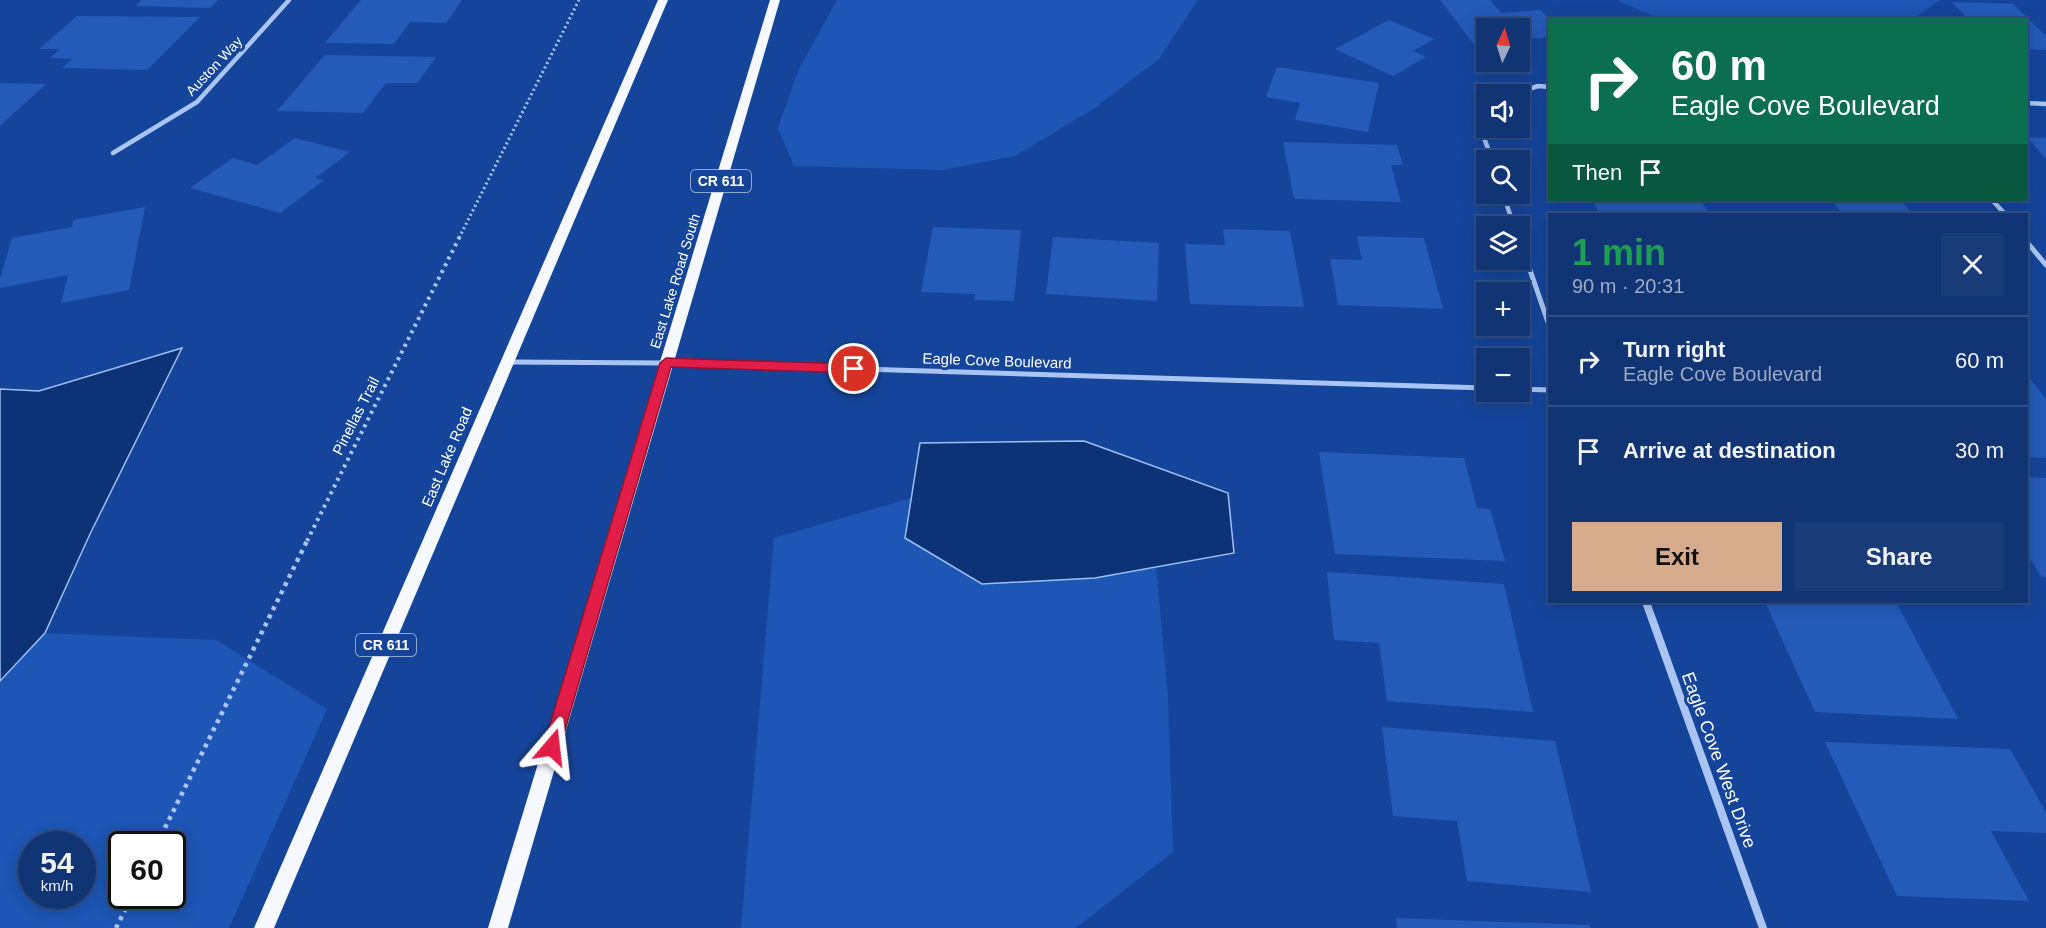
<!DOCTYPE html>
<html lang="en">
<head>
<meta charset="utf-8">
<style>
  :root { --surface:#103474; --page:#193c79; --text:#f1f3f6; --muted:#9caac5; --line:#304f86; --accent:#d6ab8b }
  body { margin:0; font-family:Arial,sans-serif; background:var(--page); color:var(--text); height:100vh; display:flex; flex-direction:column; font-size:22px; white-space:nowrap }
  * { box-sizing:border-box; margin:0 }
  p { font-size:20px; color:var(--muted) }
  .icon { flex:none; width:33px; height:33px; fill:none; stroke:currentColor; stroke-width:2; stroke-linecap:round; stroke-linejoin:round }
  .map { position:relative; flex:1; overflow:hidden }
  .drawer { position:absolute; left:1548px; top:213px; width:480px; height:390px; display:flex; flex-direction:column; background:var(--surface); border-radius:0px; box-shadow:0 3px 15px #0003,0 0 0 2px var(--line) }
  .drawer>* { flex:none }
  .banner { position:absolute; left:1548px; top:18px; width:480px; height:183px; border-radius:0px; box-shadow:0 3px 15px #0003,0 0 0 2px var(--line); background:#0b6e4f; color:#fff; overflow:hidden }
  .needle { width:39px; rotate:4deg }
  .fabs { position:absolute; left:1476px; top:18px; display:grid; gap:12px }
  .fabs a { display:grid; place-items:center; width:54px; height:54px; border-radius:0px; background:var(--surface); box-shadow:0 3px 15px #0003,0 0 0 2px var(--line); font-size:30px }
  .speed { position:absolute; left:18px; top:831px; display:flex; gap:12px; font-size:30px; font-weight:700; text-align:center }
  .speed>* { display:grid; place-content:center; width:78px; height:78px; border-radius:50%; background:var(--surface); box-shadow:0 3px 15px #0003,0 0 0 2px var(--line); line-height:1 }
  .speed small { font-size:15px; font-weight:400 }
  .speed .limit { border:3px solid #111; border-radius:9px; background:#fff; color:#111 }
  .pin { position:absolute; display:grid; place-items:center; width:51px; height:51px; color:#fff; margin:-26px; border:3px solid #fff; border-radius:50%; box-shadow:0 2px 6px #0007 }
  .me { position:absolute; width:66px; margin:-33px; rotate:17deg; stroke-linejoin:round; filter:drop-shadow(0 0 4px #0008) }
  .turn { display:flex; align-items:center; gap:21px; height:126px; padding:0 24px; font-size:27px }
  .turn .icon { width:78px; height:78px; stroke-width:2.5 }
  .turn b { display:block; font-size:42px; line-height:51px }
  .then { display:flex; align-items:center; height:57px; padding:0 24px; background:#0003; gap:12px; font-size:22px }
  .round { display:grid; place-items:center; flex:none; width:63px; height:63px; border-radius:0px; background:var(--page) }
  .overview { display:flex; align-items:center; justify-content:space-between; height:102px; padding:0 24px }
  h1 { font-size:36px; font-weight:700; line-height:45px; color:#1e9e55 }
  .action { display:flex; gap:12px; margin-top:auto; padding:12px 24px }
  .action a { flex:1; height:69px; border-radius:0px; background:var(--accent); color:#111; font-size:24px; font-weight:700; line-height:69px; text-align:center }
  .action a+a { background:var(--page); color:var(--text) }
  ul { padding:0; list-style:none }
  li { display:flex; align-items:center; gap:18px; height:90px; padding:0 24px; border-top:2px solid var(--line) }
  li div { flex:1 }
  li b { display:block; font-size:22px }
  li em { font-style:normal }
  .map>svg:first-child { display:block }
  .green { fill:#1d56b5; fill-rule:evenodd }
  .water { fill:#0d3377; stroke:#9dbff5; stroke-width:1.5 }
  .building { fill:#245bb9 }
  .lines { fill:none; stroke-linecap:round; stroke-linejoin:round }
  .path-far2 { stroke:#aac5f3; stroke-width:3; stroke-dasharray:2 3; stroke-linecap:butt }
  .path-far1 { stroke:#aac5f3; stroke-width:4; stroke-dasharray:3 4.5; stroke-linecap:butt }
  .path { stroke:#aac5f3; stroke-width:4.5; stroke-dasharray:4 5; stroke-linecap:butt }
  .minor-far2 { stroke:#aac5f3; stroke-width:4.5 }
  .minor-far1 { stroke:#aac5f3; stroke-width:5 }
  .minor { stroke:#aac5f3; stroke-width:8 }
  .primary { fill:#f6f9ff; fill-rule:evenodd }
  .route { fill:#e11d48; stroke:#92132f; stroke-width:1.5 }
  .labels { text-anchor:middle; stroke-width:6; stroke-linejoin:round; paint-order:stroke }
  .far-street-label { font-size:14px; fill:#fff; stroke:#15459b }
  .shield { fill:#15459b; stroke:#b9c7e1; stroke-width:1.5 }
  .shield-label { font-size:14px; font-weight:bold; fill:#fff }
  .street-label { font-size:15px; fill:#fff; stroke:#15459b }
  .near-street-label { font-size:18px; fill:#fff; stroke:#15459b }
</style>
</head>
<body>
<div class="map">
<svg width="2046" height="928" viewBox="0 0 2046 928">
  <rect width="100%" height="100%" fill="#15459b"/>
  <g class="green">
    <polygon points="837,0 1198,0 1159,59 1095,108 1015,156 943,170 794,166 778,128 798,71"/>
    <polygon points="1616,0 1940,0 1913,19 1660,19"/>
    <polygon points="911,498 905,538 1095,578 1156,567 1168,698 1173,852 1076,928 741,928 774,538"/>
    <path d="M45,633L216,640L327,709L229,928H0V681ZM32,844H82V896H32ZM122,844H172V896H122Z"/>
  </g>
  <g class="water">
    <polygon points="182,348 90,534 45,633 0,681 0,389 39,391"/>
    <polygon points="1084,441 1228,493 1234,553 1095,578 982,584 905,538 920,443"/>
  </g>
  <g class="building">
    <polygon points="142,0 218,0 210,8 135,6"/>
    <polygon points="361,0 462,0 446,23 410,22 394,44 325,43"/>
    <polygon points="1440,0 1490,0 1501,13 1541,10 1550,20 1550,37 1520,40 1520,28 1486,28 1486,42 1473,43"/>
    <polygon points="1952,2 2013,4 2046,36 2046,50 2026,49 2026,20 1969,20"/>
    <polygon points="77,16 200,17 147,70 62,68 72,59 50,58 60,49 39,49"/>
    <polygon points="1389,20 1434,39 1413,51 1426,57 1393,76 1335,49"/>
    <polygon points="325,55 436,57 417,83 386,83 363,113 277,111"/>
    <polygon points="1277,67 1379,83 1368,132 1295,120 1300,103 1266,97"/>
    <polygon points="0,83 46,84 0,126"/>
    <polygon points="2027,137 2046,138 2046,159"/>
    <polygon points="295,138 350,152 315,178 324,180 280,213 190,188 233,158 257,165"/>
    <polygon points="1283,142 1397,145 1403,165 1391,165 1401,202 1294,199"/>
    <polygon points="1593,200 1701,200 1709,214 1599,214"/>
    <polygon points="1832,200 1901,200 1912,214 1842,214"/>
    <polygon points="145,207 129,290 61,303 68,275 0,288 0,279 12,238 72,227 73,220"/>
    <polygon points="933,227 1021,230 1014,301 974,300 975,294 921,292"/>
    <polygon points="1223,229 1290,231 1304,307 1190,304 1185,244 1225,245"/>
    <polygon points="1357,236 1424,238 1443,309 1338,305 1330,259 1362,260"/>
    <polygon points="1053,237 1159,243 1157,301 1046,294"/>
    <polygon points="2026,373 2046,399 2046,458 2026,457"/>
    <polygon points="1319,452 1464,458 1477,508 1490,509 1505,561 1335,554"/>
    <polygon points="2026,477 2046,478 2046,577 2042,577 2026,553"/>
    <polygon points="1327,572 1504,584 1533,712 1387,701 1379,643 1334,640"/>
    <polygon points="1765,602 1896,602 1958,719 1815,712"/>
    <polygon points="1382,727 1555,741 1591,892 1467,881 1457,821 1393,816"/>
    <polygon points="1825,742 2010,749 2046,812 2046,833 1991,831 2029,901 1897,896"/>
    <polygon points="1396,918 1590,925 1590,928 1397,928"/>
  </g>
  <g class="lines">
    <polyline class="path-far2" points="459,238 579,0"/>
    <polyline class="path-far1" points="307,541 460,236"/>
    <g class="path">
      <polyline points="157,844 308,539"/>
      <polyline points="116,928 132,896"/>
    </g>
    <g class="minor-far2">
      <polyline points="1514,94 1538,86 1550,87"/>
      <polyline points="2026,103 2046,104"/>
      <polyline points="1486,104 1483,105 1478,121 1492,160"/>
      <polyline points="113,153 197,102 289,0"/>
      <polyline points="1503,194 1514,226"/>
      <polyline points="1992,200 2005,214"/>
    </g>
    <g class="minor-far1">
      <polyline points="1520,241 1550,328"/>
      <polyline points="2026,241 2046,265"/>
      <polyline points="508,362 666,363 1486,388"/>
      <polyline points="1520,389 1550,390"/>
    </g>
    <polyline class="minor" points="1646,602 1763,928"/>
    <g class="primary">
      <polygon points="658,0 668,0 274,928 254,928"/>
      <polygon points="770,0 780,0 508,928 488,928"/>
    </g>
  </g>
  <polygon class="route" points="666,358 854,364 860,369 854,373 671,367 560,747 557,752 552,755 546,752 543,747 660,363"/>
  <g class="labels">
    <g class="far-street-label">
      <text transform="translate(214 66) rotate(-47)" y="5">Auston Way</text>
      <text transform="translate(675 281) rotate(-73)" y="5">East Lake Road South</text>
    </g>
    <g class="shield">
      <rect x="691" y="170" width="60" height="22" rx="4.5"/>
      <rect x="356" y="634" width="60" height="22" rx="4.5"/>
    </g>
    <g class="shield-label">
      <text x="721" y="186">CR 611</text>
      <text x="386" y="650">CR 611</text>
    </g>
    <g class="street-label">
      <text transform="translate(997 361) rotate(2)" y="5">Eagle Cove Boulevard</text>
      <text transform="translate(356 416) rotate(-63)" y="5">Pinellas Trail</text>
      <text transform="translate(447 457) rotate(-67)" y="5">East Lake Road</text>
    </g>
    <g class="near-street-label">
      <text transform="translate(1719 760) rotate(70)" y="6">Eagle Cove West Drive</text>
    </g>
  </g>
</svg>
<div class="fabs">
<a><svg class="needle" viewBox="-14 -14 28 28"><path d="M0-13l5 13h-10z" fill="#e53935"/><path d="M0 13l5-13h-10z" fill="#9caac5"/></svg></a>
<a><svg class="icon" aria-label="sound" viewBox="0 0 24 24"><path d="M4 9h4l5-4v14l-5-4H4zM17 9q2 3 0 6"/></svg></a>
<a><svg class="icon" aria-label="search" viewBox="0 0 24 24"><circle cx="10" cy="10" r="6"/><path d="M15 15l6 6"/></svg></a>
<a><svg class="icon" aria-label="layers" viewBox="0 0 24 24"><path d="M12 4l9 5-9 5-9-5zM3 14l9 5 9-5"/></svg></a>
<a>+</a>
<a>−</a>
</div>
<div class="speed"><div>54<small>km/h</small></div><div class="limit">60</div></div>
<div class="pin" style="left:854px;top:369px;background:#d93025"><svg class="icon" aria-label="arrive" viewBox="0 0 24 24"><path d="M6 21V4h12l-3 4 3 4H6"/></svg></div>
<svg class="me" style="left:552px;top:747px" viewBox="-20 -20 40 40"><path d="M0-17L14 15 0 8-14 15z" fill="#e11d48" stroke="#fff" stroke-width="4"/></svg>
<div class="banner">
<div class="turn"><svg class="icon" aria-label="right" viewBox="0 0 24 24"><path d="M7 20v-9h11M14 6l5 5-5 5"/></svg><div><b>60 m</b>Eagle Cove Boulevard</div></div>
<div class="then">Then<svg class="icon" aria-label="arrive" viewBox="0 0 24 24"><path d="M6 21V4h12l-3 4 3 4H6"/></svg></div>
</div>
<section class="drawer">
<div class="overview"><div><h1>1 min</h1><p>90 m · 20:31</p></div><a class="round"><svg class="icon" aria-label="close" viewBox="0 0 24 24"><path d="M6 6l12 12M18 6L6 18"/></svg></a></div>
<ul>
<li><svg class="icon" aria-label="right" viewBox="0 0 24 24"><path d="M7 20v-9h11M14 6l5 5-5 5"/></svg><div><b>Turn right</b><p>Eagle Cove Boulevard</p></div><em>60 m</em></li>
<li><svg class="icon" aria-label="arrive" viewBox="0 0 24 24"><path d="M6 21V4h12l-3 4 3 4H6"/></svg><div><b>Arrive at destination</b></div><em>30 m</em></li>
</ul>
<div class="action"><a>Exit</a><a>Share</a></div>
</section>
</div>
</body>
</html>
